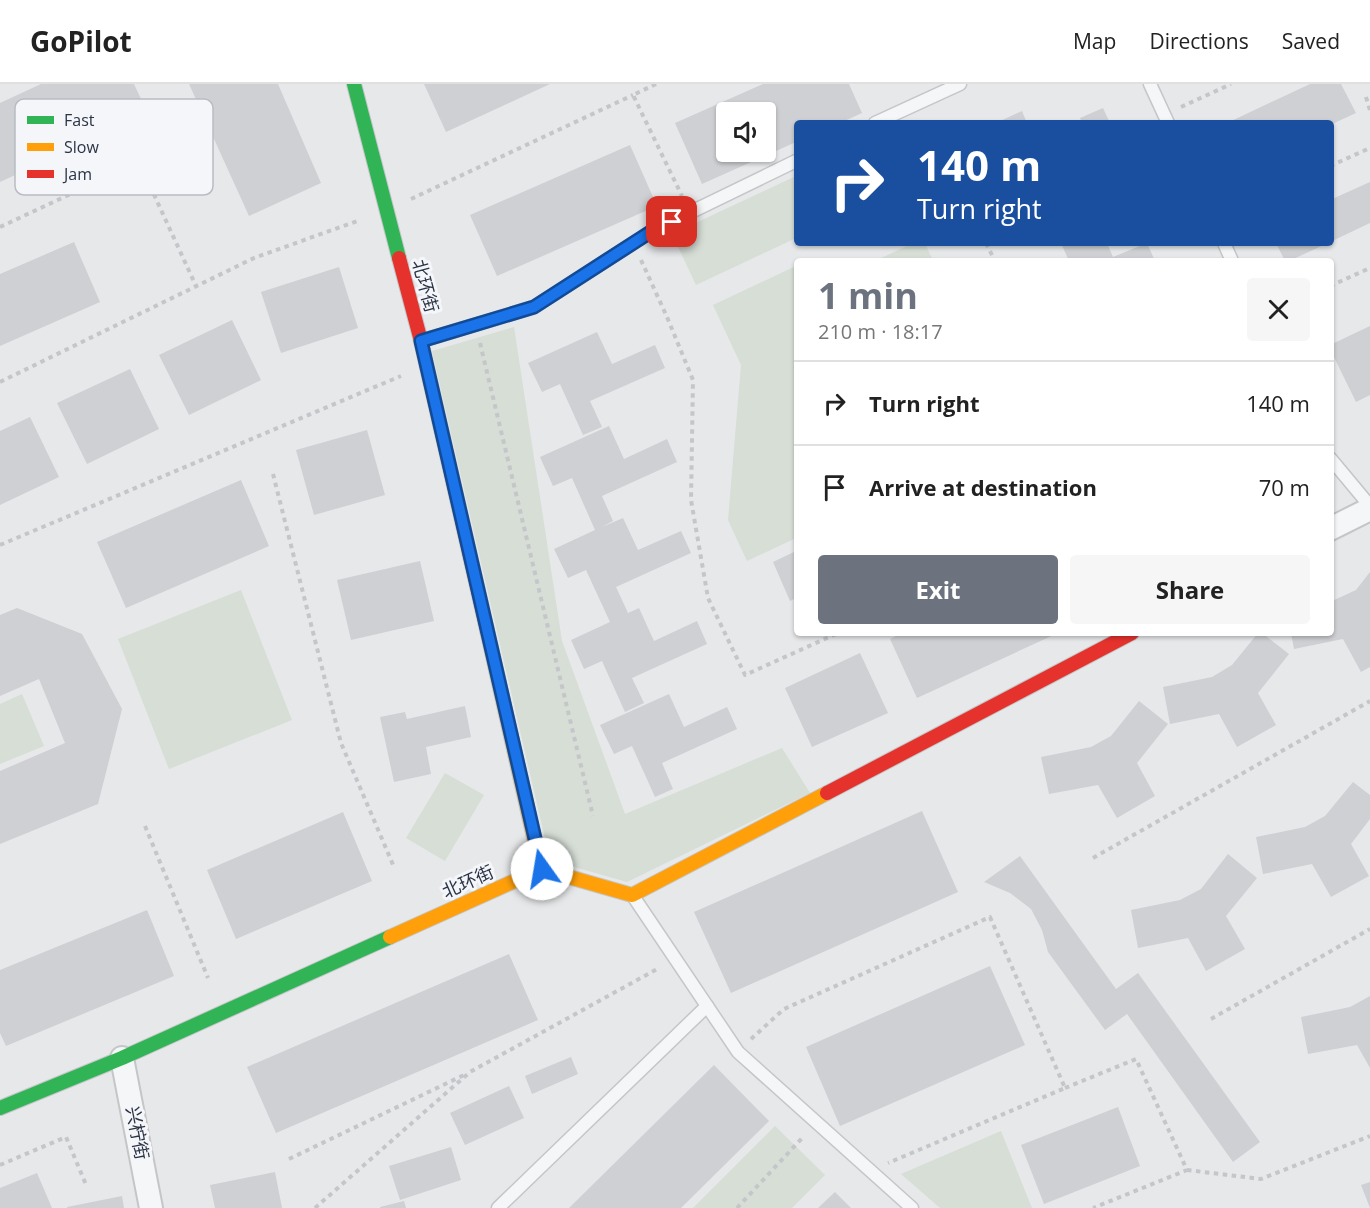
<!DOCTYPE html>
<html lang="en">
<head>
<meta charset="utf-8">
<style>
  :root { --surface:#fff; --page:#f6f6f6; --text:#222; --muted:#767676; --line:#e0e0e0; --accent:#6c737f }
  body { margin:0; font-family:"Open Sans","Noto Sans SC",sans-serif; background:var(--page); color:var(--text); height:100vh; display:flex; flex-direction:column; font-size:22px; white-space:nowrap }
  * { box-sizing:border-box; margin:0 }
  p { font-size:20px; color:var(--muted) }
  .icon { flex:none; width:33px; height:33px; fill:none; stroke:currentColor; stroke-width:2; stroke-linecap:round; stroke-linejoin:round }
  .map { position:relative; flex:1; overflow:hidden }
  .panel { position:absolute; left:794px; top:174px; width:540px; height:378px; display:flex; flex-direction:column; background:var(--surface); border-radius:6px; box-shadow:0 2px 4px #0004 }
  .panel>* { flex:none }
  .guide { position:absolute; left:794px; top:36px; width:540px; height:126px; border-radius:6px; box-shadow:0 2px 4px #0004; background:#1a4fa0; color:#fff; overflow:hidden }
  .buttons { position:absolute; left:716px; top:18px; display:grid; gap:12px }
  .buttons a { display:grid; place-items:center; width:60px; height:60px; border-radius:6px; background:var(--surface); box-shadow:0 2px 4px #0004; font-size:30px }
  .pin { position:absolute; display:grid; place-items:center; width:51px; height:51px; color:#fff; margin:-26px; border-radius:12px; box-shadow:0 3px 9px #0006 }
  .me { position:absolute; width:66px; margin:-33px; rotate:347deg; stroke-linejoin:round; filter:drop-shadow(0 0 4px #0008) }
  .turn { display:flex; align-items:center; gap:21px; height:126px; padding:0 24px; font-size:27px }
  .turn .icon { width:78px; height:78px; stroke-width:2.5 }
  .turn b { display:block; font-size:42px; line-height:51px }
  .round { display:grid; place-items:center; flex:none; width:63px; height:63px; border-radius:6px; background:var(--page) }
  .head { display:flex; align-items:center; justify-content:space-between; height:102px; padding:0 24px }
  h1 { font-size:36px; font-weight:700; line-height:45px; color:var(--accent) }
  .action { display:flex; gap:12px; margin-top:auto; padding:12px 24px }
  .action a { flex:1; height:69px; border-radius:6px; background:var(--accent); color:#fff; font-size:24px; font-weight:700; line-height:69px; text-align:center }
  .action a+a { background:var(--page); color:var(--text) }
  ul { padding:0; list-style:none }
  li { display:flex; align-items:center; gap:18px; height:84px; padding:0 24px; border-top:2px solid var(--line) }
  li div { flex:1 }
  li b { display:block; font-size:22px }
  li em { font-style:normal }
  header { display:flex; align-items:center; gap:36px; box-sizing:border-box; height:84px; padding:0 30px; background:var(--surface); border-bottom:2px solid var(--line) }
  header strong { font-size:28px }
  nav { display:flex; gap:33px; margin-inline-start:auto; font-size:21px }
  .map>svg:first-child { display:block }
  .green { fill:#d6ded6 }
  .building { fill:#ced0d3; fill-rule:evenodd }
  .lines { fill:none; stroke-linecap:round; stroke-linejoin:round }
  .lane-casing { stroke:#c4c6c8; stroke-width:15 }
  .street-casing { stroke:#c4c6c8; stroke-width:26 }
  .fast-casing { stroke:#c4c6c8; stroke-width:16 }
  .slow-casing { stroke:#c4c6c8; stroke-width:16 }
  .jam-casing { stroke:#c4c6c8; stroke-width:16 }
  .path { stroke:#c5c6ca; stroke-width:4; stroke-dasharray:4.5 4.5; stroke-linecap:butt }
  .lane { stroke:#f5f6f7; stroke-width:12 }
  .street { stroke:#f5f6f7; stroke-width:22 }
  .fast { stroke:#30b455; stroke-width:14 }
  .slow { stroke:#ff9f0a; stroke-width:14 }
  .jam { stroke:#e5322d; stroke-width:14 }
  .route-casing { stroke:#114b97; stroke-width:15 }
  .route { stroke:#1a73e8; stroke-width:10 }
  .labels { text-anchor:middle; stroke-width:6; stroke-linejoin:round; paint-order:stroke }
  .street-label { font-size:18px; fill:#2b3445; stroke:#f4f6f9 }
  .key { fill:#f4f6f9; stroke:#b8bcc3; stroke-width:1.5 }
  .key-label { font-size:16px; fill:#2b3445 }
</style>
</head>
<body>
<header>
<strong>GoPilot</strong>
<nav><a>Map</a><a>Directions</a><a>Saved</a></nav>
</header>
<div class="map">
<svg width="1370" height="1124" viewBox="0 0 1370 1124">
  <rect width="100%" height="100%" fill="#e6e8ea"/>
  <g class="green">
    <polygon points="796,92 796,154 696,201 672,150"/>
    <polygon points="913,159 925,159 933,177 875,177"/>
    <polygon points="796,182 796,454 747,477 728,436 741,281 713,221"/>
    <polygon points="514,243 562,557 625,730 782,664 810,709 627,798 550,776 432,267"/>
    <polygon points="241,506 292,636 169,685 118,555"/>
    <polygon points="22,610 44,662 0,680 0,620"/>
    <polygon points="445,689 484,711 445,777 406,754"/>
    <polygon points="775,1042 825,1091 792,1124 693,1124"/>
    <polygon points="1001,1047 1032,1124 940,1124 901,1090"/>
  </g>
  <g class="building">
    <polygon points="41,0 134,0 148,30 0,98 0,19"/>
    <polygon points="189,0 278,0 321,99 249,132"/>
    <polygon points="424,0 550,0 446,48"/>
    <path d="M763,0H849L862,29L840,39H796V58L702,100L675,39ZM726,28H765V68H726Z"/>
    <polygon points="1310,0 1341,0 1356,29 1330,41 1330,39 1227,39"/>
    <polygon points="1103,24 1110,39 1082,39 1080,34"/>
    <polygon points="1022,27 1027,39 996,39"/>
    <polygon points="630,61 657,122 497,192 470,131"/>
    <polygon points="1370,98 1370,139 1330,158 1330,116"/>
    <polygon points="74,158 100,218 0,262 0,190"/>
    <polygon points="1061,159 1107,159 1113,173 1147,159 1155,177 1085,177 1084,175 1069,177"/>
    <polygon points="1276,159 1328,159 1289,177 1285,177"/>
    <polygon points="339,183 358,244 281,269 261,208"/>
    <polygon points="232,236 261,296 189,331 159,271"/>
    <polygon points="1370,242 1370,311 1356,318 1330,265 1330,261"/>
    <polygon points="597,248 612,280 655,261 665,284 590,317 602,343 583,351 560,300 542,308 528,279"/>
    <polygon points="130,285 159,345 87,380 57,319"/>
    <polygon points="30,333 59,393 0,421 0,347"/>
    <polygon points="609,342 624,375 667,355 677,378 602,412 613,437 602,443 623,434 638,466 681,447 691,469 616,503 628,529 639,524 654,557 697,537 707,560 632,594 644,619 625,628 602,577 584,585 571,556 610,538 586,486 568,494 554,465 595,446 572,394 553,402 540,373"/>
    <polygon points="367,346 385,411 314,431 296,366"/>
    <polygon points="241,396 269,462 126,524 97,458"/>
    <polygon points="796,467 796,514 790,517 773,478"/>
    <polygon points="420,477 434,537 351,556 337,496"/>
    <polygon points="1370,488 1370,583 1361,588 1343,555 1294,565 1291,549 1330,549 1330,518 1356,506"/>
    <polygon points="17,524 82,550 122,625 98,720 0,760 0,687 65,659 39,595 0,612 0,531"/>
    <polygon points="902,549 1058,549 917,614 890,555"/>
    <polygon points="1258,549 1262,549 1289,570 1258,609 1276,641 1237,663 1219,630 1170,640 1163,603 1212,593 1232,581"/>
    <polygon points="860,569 888,629 812,663 785,604"/>
    <polygon points="669,610 684,643 727,623 737,645 662,679 673,705 655,713 632,662 614,670 600,641"/>
    <polygon points="1139,617 1168,640 1137,679 1155,712 1117,734 1098,701 1049,710 1041,673 1091,663 1111,652"/>
    <polygon points="465,622 471,653 426,663 431,690 394,698 380,633 405,628 407,635"/>
    <polygon points="1353,698 1370,711 1370,735 1351,760 1369,792 1331,813 1312,780 1263,790 1256,753 1305,743 1325,732"/>
    <polygon points="922,727 958,808 731,909 694,828"/>
    <polygon points="343,728 372,797 236,855 207,786"/>
    <polygon points="1228,770 1257,794 1226,832 1245,865 1206,887 1188,854 1138,864 1131,826 1180,816 1201,805"/>
    <polygon points="1020,772 1116,905 1138,889 1260,1058 1233,1078 1127,930 1105,946 1048,868 1042,846 1031,825 1010,809 984,798"/>
    <polygon points="147,826 174,892 6,962 0,949 0,886"/>
    <polygon points="509,870 538,936 276,1049 247,983"/>
    <polygon points="990,882 1025,961 840,1042 806,963"/>
    <polygon points="1370,912 1370,984 1357,961 1308,970 1301,933 1350,923"/>
    <polygon points="571,973 578,990 532,1010 525,992"/>
    <polygon points="714,981 769,1037 681,1124 569,1124"/>
    <polygon points="509,1002 524,1034 465,1061 450,1029"/>
    <polygon points="1118,1023 1140,1082 1044,1120 1021,1061"/>
    <polygon points="451,1063 461,1096 400,1116 389,1082"/>
    <polygon points="275,1088 282,1124 215,1124 210,1101"/>
    <polygon points="37,1089 52,1124 0,1124 0,1104"/>
    <polygon points="1370,1098 1370,1124 1361,1101"/>
    <polygon points="835,1108 851,1124 818,1124"/>
    <polygon points="122,1112 124,1124 67,1124 67,1123"/>
    <polygon points="404,1117 406,1124 380,1124 380,1123"/>
  </g>
  <g class="lines">
    <g class="lane-casing">
      <g id="lane">
        <polyline points="1150,0 1168,39"/>
        <polyline points="875,39 960,0"/>
        <polyline points="1224,159 1232,177"/>
        <polyline points="421,257 534,223 652,147 796,77"/>
        <polyline points="1330,374 1370,422"/>
        <polyline points="633,812 738,968 912,1124"/>
        <polyline points="498,1124 707,922"/>
      </g>
    </g>
    <g class="street-casing">
      <g id="street">
        <polyline points="1330,445 1370,425"/>
        <polyline points="122,974 151,1124"/>
      </g>
    </g>
    <g class="fast-casing">
      <g id="fast">
        <polyline points="354,0 399,174"/>
        <polyline points="0,1024 122,974 390,853"/>
      </g>
    </g>
    <g class="slow-casing">
      <g id="slow">
        <polyline points="541,785 632,811 827,709"/>
        <polyline points="390,853 541,785 487,546"/>
      </g>
    </g>
    <g class="jam-casing">
      <g id="jam">
        <polyline points="399,174 421,257 487,546"/>
        <polyline points="827,709 1132,549"/>
      </g>
    </g>
    <g class="path">
      <polyline points="656,0 633,11 682,112"/>
      <polyline points="1366,13 1370,26"/>
      <polyline points="1181,23 1231,0"/>
      <polyline points="1330,82 1370,64"/>
      <polyline points="411,115 633,11"/>
      <polyline points="0,143 139,78 196,202"/>
      <polyline points="986,159 995,177"/>
      <polyline points="641,176 667,233 693,296 691,416 708,514 745,591 838,549"/>
      <polyline points="1330,202 1370,184"/>
      <polyline points="480,259 593,732"/>
      <polyline points="0,298 254,174 360,136"/>
      <polyline points="273,390 341,659 394,783"/>
      <polyline points="0,461 401,292"/>
      <polyline points="145,742 208,894"/>
      <polyline points="1093,774 1370,617"/>
      <polyline points="1211,935 1370,845"/>
      <polyline points="751,955 784,925 990,833 1065,1004 888,1079"/>
      <polyline points="1065,1004 1136,975 1187,1086 1093,1124"/>
      <polyline points="289,1075 464,991"/>
      <polyline points="0,1081 66,1053 87,1103"/>
      <polyline points="1187,1086 1261,1095 1370,1052"/>
      <polyline points="315,1124 470,988 659,884"/>
      <polyline points="737,1124 804,1052"/>
    </g>
    <use href="#lane" class="lane"/>
    <use href="#street" class="street"/>
    <use href="#fast" class="fast"/>
    <use href="#slow" class="slow"/>
    <use href="#jam" class="jam"/>
  </g>
  <g class="lines">
    <g class="route-casing">
      <polyline id="route" points="542,785 421,257 534,223 652,147 672,138"/>
    </g>
    <use href="#route" class="route"/>
  </g>
  <g class="labels">
    <g class="street-label">
      <text transform="translate(425 202) rotate(75)" y="6">北环街</text>
      <text transform="translate(468 798) rotate(-24)" y="6">北环街</text>
      <text transform="translate(137 1049) rotate(79)" y="6">兴柠街</text>
    </g>
  </g>
  <rect x="15" y="15" width="198" height="96" rx="9" class="key"/>
  <rect x="27" y="32" width="27" height="8" fill="#30b455"/>
  <rect x="27" y="59" width="27" height="8" fill="#ff9f0a"/>
  <rect x="27" y="86" width="27" height="8" fill="#e5322d"/>
  <g class="key-label">
    <text x="64" y="42">Fast</text>
    <text x="64" y="69">Slow</text>
    <text x="64" y="96">Jam</text>
  </g>
</svg>
<div class="buttons">
<a><svg class="icon" aria-label="sound" viewBox="0 0 24 24"><path d="M4 9h4l5-4v14l-5-4H4zM17 9q2 3 0 6"/></svg></a>
</div>
<div class="pin" style="left:672px;top:138px;background:#d93025"><svg class="icon" aria-label="arrive" viewBox="0 0 24 24"><path d="M6 21V4h12l-3 4 3 4H6"/></svg></div>
<svg class="me" style="left:542px;top:785px" viewBox="-20 -20 40 40"><circle r="19" fill="#fff"/><path d="M0-13L10 11 0 6-10 11z" fill="#1a73e8"/></svg>
<div class="guide">
<div class="turn"><svg class="icon" aria-label="right" viewBox="0 0 24 24"><path d="M7 20v-9h11M14 6l5 5-5 5"/></svg><div><b>140 m</b>Turn right</div></div>
</div>
<section class="panel">
<div class="head"><div><h1>1 min</h1><p>210 m · 18:17</p></div><a class="round"><svg class="icon" aria-label="close" viewBox="0 0 24 24"><path d="M6 6l12 12M18 6L6 18"/></svg></a></div>
<ul>
<li><svg class="icon" aria-label="right" viewBox="0 0 24 24"><path d="M7 20v-9h11M14 6l5 5-5 5"/></svg><div><b>Turn right</b></div><em>140 m</em></li>
<li><svg class="icon" aria-label="arrive" viewBox="0 0 24 24"><path d="M6 21V4h12l-3 4 3 4H6"/></svg><div><b>Arrive at destination</b></div><em>70 m</em></li>
</ul>
<div class="action"><a>Exit</a><a>Share</a></div>
</section>
</div>
</body>
</html>
